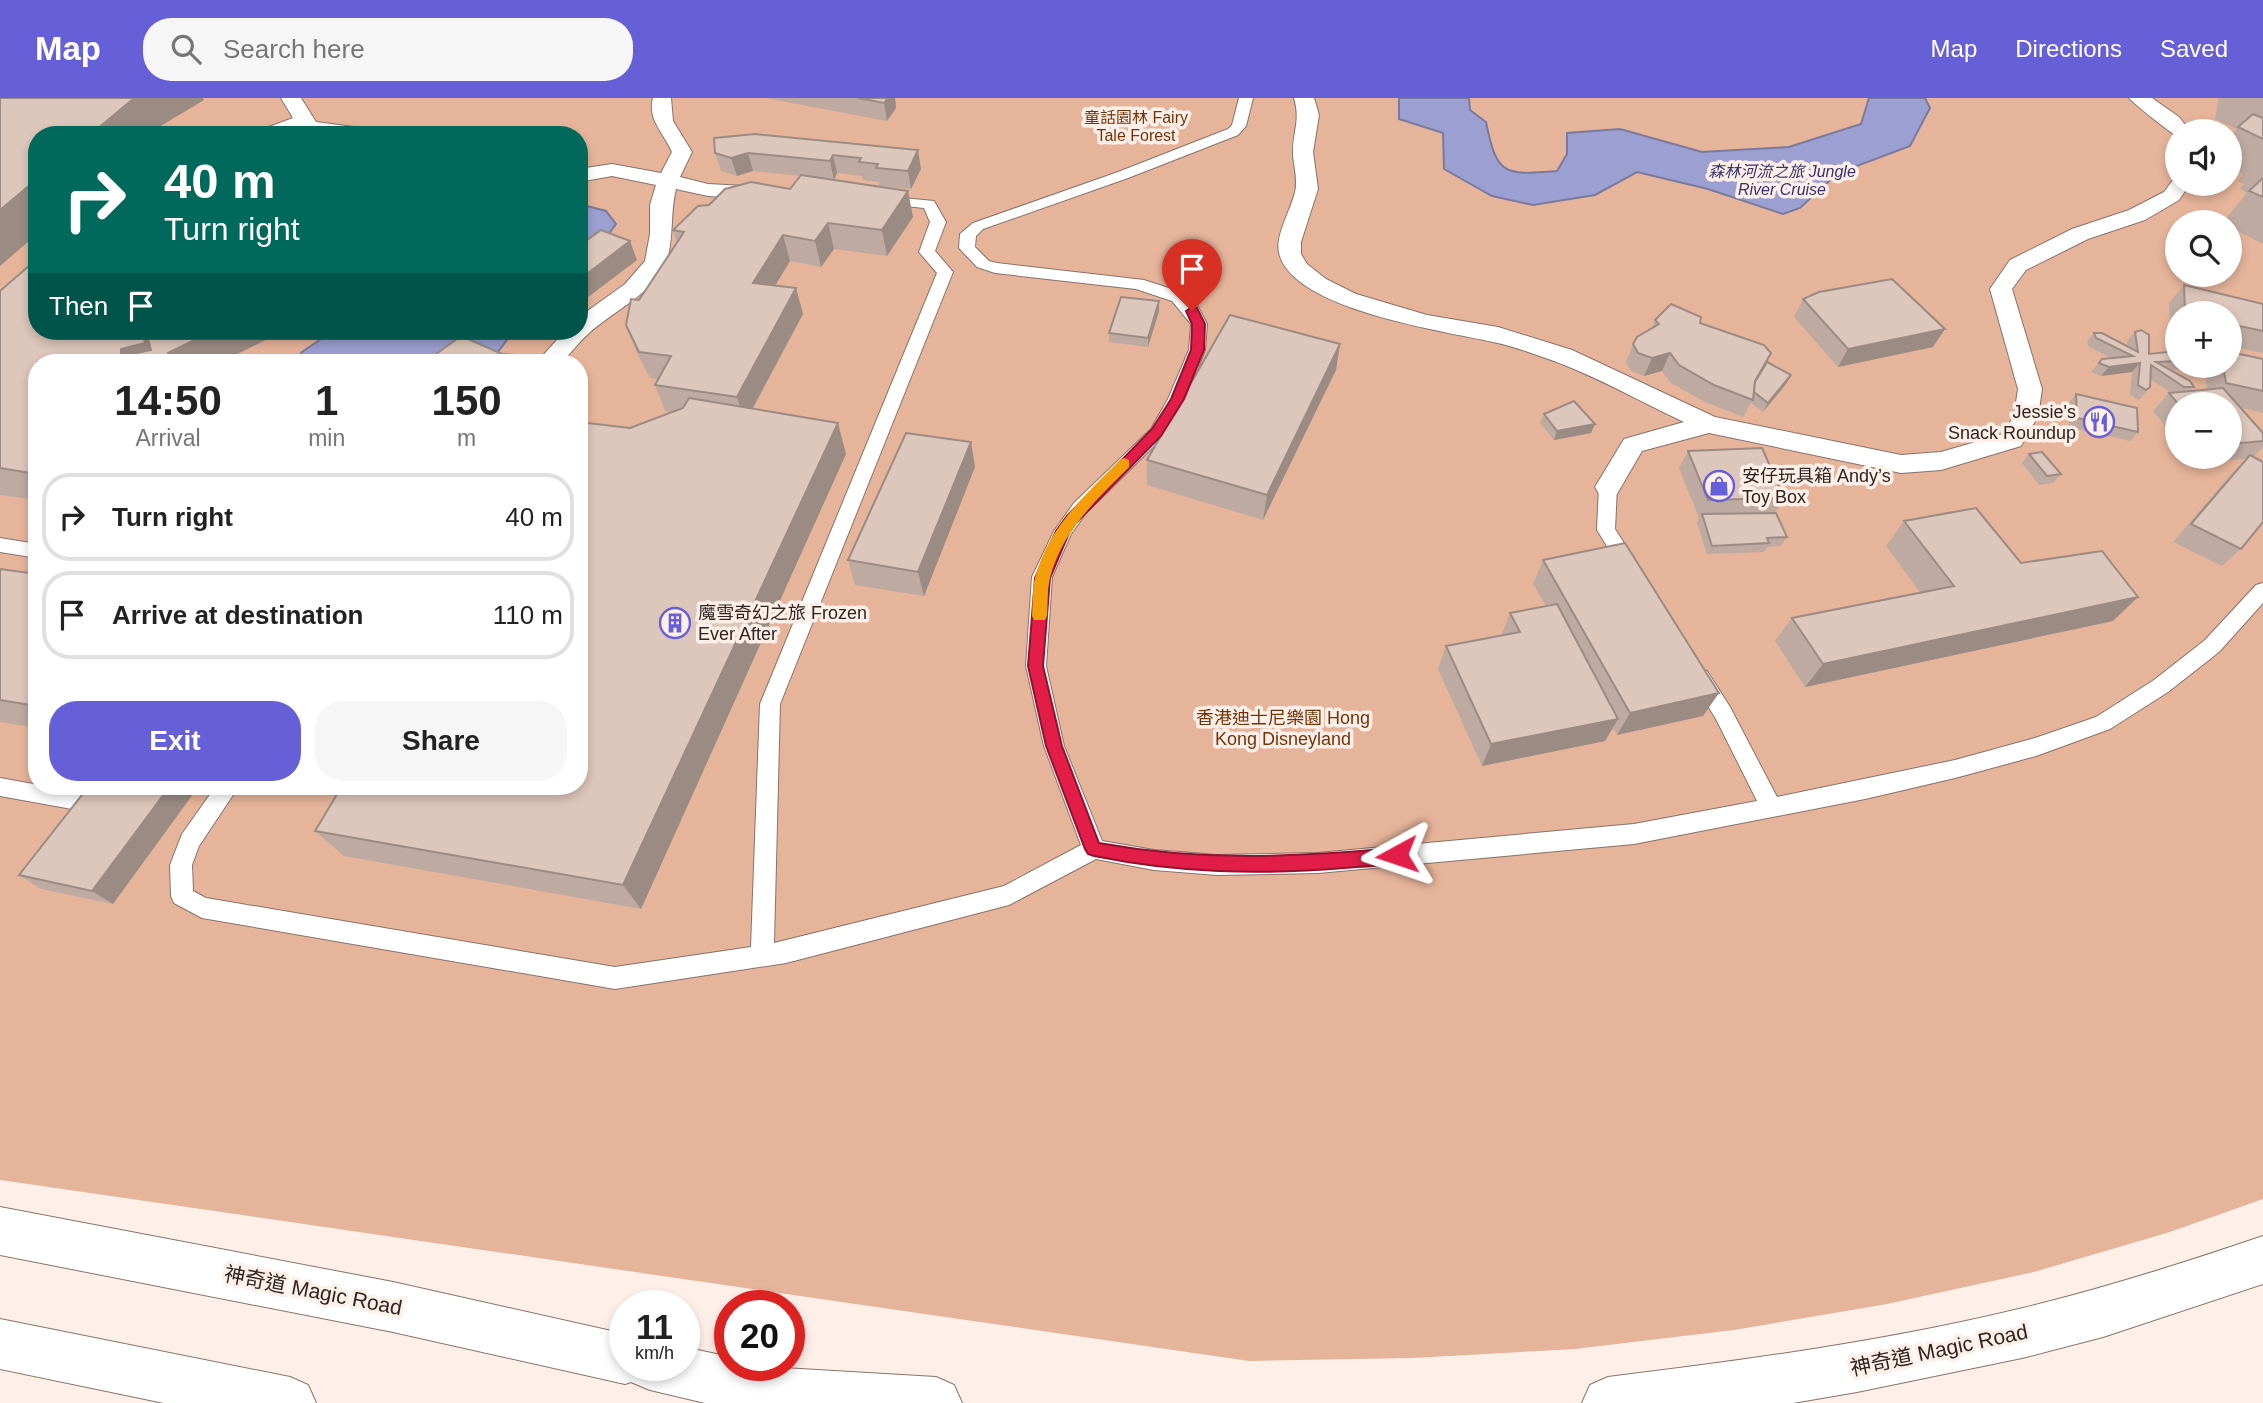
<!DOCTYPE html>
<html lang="en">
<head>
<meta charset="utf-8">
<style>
  :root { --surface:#fff; --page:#f6f6f6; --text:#222; --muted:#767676; --line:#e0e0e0; --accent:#675fd8 }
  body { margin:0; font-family:Helvetica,"Noto Sans TC",sans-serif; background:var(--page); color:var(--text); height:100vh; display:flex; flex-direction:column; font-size:26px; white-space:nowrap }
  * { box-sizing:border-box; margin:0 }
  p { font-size:23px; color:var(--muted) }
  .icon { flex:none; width:38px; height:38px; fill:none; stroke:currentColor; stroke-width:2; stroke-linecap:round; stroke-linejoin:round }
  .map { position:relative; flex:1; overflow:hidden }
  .drawer { position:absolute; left:28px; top:256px; width:560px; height:441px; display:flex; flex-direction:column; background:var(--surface); border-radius:28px; box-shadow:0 4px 10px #0003 }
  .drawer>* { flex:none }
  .guide { position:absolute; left:28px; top:28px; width:560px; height:214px; border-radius:28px; box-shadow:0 4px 10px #0003; background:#00695c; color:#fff; overflow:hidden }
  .fabs { position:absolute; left:2165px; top:21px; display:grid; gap:14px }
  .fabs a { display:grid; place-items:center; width:77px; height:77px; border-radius:50%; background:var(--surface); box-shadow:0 4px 10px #0003; font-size:35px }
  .speed { position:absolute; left:609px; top:1192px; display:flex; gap:14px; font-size:35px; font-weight:700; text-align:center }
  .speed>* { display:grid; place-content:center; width:91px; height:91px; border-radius:50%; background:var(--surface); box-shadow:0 4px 10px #0003; line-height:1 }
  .speed small { font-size:18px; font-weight:400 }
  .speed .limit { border:10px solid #d22; background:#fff; color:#111 }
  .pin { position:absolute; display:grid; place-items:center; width:60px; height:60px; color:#fff; margin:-72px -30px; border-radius:50% 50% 50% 0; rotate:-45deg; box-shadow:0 0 7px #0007 }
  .pin .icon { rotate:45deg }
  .me { position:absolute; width:77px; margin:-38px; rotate:265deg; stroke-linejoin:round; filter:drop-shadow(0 0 5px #0008) }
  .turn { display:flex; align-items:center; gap:24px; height:147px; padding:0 21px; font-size:32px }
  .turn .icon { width:91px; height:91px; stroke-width:2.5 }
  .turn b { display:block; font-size:49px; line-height:60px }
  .then { display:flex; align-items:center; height:66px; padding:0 21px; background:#0003; gap:14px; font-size:26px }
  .eta { display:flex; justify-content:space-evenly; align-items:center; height:119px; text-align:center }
  .eta b { font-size:42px; font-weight:800; line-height:49px }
  .cta { display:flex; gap:14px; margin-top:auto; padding:14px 21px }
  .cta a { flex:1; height:80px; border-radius:28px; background:var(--accent); color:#fff; font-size:28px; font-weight:800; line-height:80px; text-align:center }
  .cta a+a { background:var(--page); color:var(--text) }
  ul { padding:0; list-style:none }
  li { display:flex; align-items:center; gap:21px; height:88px; margin:0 14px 10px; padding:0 7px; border:4px solid var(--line); border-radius:28px }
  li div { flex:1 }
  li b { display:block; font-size:26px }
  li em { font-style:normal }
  header { display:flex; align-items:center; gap:42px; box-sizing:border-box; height:98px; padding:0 35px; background:var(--accent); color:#fff }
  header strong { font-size:33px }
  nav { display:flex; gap:38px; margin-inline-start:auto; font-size:24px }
  .search { width:490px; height:63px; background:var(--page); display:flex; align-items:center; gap:18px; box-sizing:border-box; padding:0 24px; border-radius:28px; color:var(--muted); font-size:26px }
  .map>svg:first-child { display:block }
  .green { fill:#e6b49b; fill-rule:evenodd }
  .water { fill:#9c9fd1; stroke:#7b7a9c; stroke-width:2 }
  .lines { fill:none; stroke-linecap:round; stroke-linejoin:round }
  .service-casing { stroke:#877369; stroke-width:2 }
  .pedestrian-casing { stroke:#877369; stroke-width:2 }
  .tertiary-casing { stroke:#877369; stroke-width:2 }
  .service { fill:#fff; fill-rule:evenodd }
  .pedestrian { fill:#fff; fill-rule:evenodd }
  .tertiary { fill:#fff; fill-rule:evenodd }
  .wall { fill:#beaaa1 }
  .shaded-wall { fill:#9b8b83 }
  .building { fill:#ddc6bb; stroke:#9b8b83; stroke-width:2 }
  .route { fill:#e11d48; stroke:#92132f; stroke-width:2 }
  .slow { fill:#f59e0b }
  .labels { text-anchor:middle; stroke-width:7; stroke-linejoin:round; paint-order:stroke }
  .far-park-label { font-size:16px; fill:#733309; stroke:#fef0e9 }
  .far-water-label { font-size:16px; font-style:italic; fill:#35326f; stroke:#fef0e9 }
  .poi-label { font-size:18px; fill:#2d2521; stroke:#fef0e9; text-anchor:start }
  .park-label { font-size:18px; fill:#733309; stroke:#fef0e9 }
  .near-street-label { font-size:21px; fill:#2d2521; stroke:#fef0e9 }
</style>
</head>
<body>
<header>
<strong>Map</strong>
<div class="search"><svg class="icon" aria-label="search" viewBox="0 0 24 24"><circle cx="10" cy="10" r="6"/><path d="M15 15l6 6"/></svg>Search here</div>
<nav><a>Map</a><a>Directions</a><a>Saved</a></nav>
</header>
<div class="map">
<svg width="2263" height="1305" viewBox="0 0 2263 1305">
  <rect width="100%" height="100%" fill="#fef0e9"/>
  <path class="green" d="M0,0H2263V1101L2170,1134L2034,1174L1887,1206L1734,1232L1575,1251L1413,1260L1249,1263L0,1082ZM2177,33H2230V86H2177ZM37,37H579V233H37ZM2177,124H2230V177H2177ZM2177,215H2230V268H2177ZM37,264H579V688H37ZM2177,306H2230V359H2177Z"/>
  <g class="water">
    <path d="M1399,0H1469L1470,12L1486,24C1497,79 1505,77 1557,73L1567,56V35L1620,31L1702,54L1789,49L1861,26L1869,0H1925L1930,10L1910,48L1838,75L1800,110L1783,116L1708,91L1637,74L1595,97L1533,107L1492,98L1444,71L1443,35L1399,21Z"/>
    <polygon points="579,106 606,113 616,126 608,137 596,135 579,151"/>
    <polygon points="333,233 514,233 490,264 295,264 302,254"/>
  </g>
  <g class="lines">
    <g class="service-casing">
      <g id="service">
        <polygon points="1239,0 1253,0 1246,28 1238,37 1128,80 983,131 976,138 975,149 989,163 997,165 1144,182 1184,195 1198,209 1207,226 1205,252 1186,301 1163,339 1086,415 1071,436 1052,479 1046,568 1064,648 1102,743 1154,752 1217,757 1318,755 1634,726 1757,703 1716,621 1690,579 1693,573 1700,571 1707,573 1730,609 1777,699 1955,662 2035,640 2096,619 2154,582 2205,542 2256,487 2263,485 2263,505 2219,554 2168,594 2110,631 2036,658 1955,680 1865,701 1634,746 1318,775 1217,777 1154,772 1096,761 1009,807 786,865 615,891 202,820 174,805 171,798 170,767 182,736 216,688 239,688 199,748 192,767 193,793 206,800 615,869 751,849 760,606 937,175 919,154 930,124 924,110 876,105 874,102 876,99 881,98 934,103 946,124 935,153 953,174 780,606 774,845 1004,788 1081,747 1044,648 1026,568 1032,479 1054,433 1074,405 1151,331 1168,301 1189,252 1191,226 1172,203 1136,191 995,175 977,169 959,150 960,136 973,125 1118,74 1228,31 1232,27"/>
        <polygon points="1608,382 1614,384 1617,389 1615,431 1639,469 1637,474 1630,476 1623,474 1597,432 1599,389 1602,384"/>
        <polygon points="0,440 37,446 37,460 0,454"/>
        <polygon points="0,680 72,693 80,695 83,702 80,709 72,711 0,698"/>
      </g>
    </g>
    <g class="pedestrian-casing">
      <g id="pedestrian">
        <polygon points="281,0 301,0 316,24 369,31 379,37 322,37 300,31 285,37 255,37 258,33 293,20"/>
        <path d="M653,0H671L673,23L692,54L680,79L708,86L762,89L769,91L773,95L769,99L762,101L708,98L676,91C670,114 674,138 667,162C659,192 610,215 588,236C579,244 571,255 562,264H537L565,233H579V219L625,186L645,163L650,136V107L656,87L612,78L579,84V71L612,66L661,75L672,54C664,35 647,22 653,0Z"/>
        <path d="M1294,0H1314L1319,17L1313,54L1318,91L1301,144V156L1307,166L1326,181L1356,196L1427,217L1498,229L1572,252L1715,319L1901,357L1941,354L2003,336L2014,318L2018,291L1990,191L2010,162L2072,131L2129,112L2164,94L2173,82L2177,80V86H2190L2179,102L2145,122L2088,141L2026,172L2012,191L2042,291L2038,318L2021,348L1941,372L1901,375L1709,335L1642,353L1617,396L1608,398L1599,396L1595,389L1624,341L1684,324C1641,304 1598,279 1554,263C1534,256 1513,248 1493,244C1445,233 1292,212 1279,155C1275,137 1291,112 1295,94C1298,83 1294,69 1293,57C1292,35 1301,23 1294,0Z"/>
        <path d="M2129,0H2152L2179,19L2190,33H2177V38C2172,36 2133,5 2129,0Z"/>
      </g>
    </g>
    <g class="tertiary-casing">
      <g id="tertiary">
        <polygon points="0,1109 393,1184 625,1236 625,1267 684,1267 684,1249 730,1259 730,1267 936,1279 954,1287 962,1305 705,1305 650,1292 631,1284 625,1286 393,1234 0,1157"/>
        <path d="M2263,1138V1186L2103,1239L2022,1260L1857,1294L1793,1305H1582L1590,1287L1608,1279C1747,1262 1887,1243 2023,1210C2105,1190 2184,1165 2263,1138Z"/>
        <polygon points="0,1221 290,1279 308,1287 316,1305 164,1305 0,1271"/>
      </g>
    </g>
    <use href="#service" class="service"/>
    <use href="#pedestrian" class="pedestrian"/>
    <use href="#tertiary" class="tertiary"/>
  </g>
  <g class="wall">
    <polygon points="765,0 895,0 896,10 887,23"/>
    <polygon points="2219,0 2263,0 2263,146 2230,129 2230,124 2223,124 2247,95 2240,91 2244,86 2238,83 2243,76 2230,70 2230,40 2237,31 2215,21"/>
    <polygon points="755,36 921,71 911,91 879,88 879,84 863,82 862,78 837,75 834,81 913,119 887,158 834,151 821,169 790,163 775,188 796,190 803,216 753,311 846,356 641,811 344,758 315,733 336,698 285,688 579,688 630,330 673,314 665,313 655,287 658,281 650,280 636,253 626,227 639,202 677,144 673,132 709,107 790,91 800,78 753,73 737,78 721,73 715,55"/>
    <polygon points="2184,187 2263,206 2263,255 2230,248 2230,215 2177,215 2177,235 2170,233 2169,205"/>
    <polygon points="0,193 37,233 284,233 221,264 37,264 37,402 0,397"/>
    <polygon points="1803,201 1933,249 1838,269 1794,219"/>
    <polygon points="1159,213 1148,249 1109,244 1109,235"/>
    <polygon points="1655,222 1700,225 1791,277 1786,286 1763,314 1751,305 1743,319 1705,304 1671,285 1662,273 1644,278 1631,273 1626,264 1633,246 1652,230"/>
    <polygon points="2135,234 2149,256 2177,253 2177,268 2184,268 2181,271 2170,272 2194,289 2190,293 2207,292 2204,270 2206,268 2230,268 2263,261 2263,315 2241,310 2263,335 2263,349 2253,359 2241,451 2222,468 2173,444 2232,375 2246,361 2197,365 2191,359 2230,359 2230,306 2177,306 2177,342 2153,313 2169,295 2171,295 2150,281 2150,289 2142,299 2138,302 2130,296 2132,274 2101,278 2091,274 2102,261 2111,260 2089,249 2087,244 2094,235 2128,249 2127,243"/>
    <polygon points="1340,246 1336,272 1263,422 1147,387 1147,362"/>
    <polygon points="2076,296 2138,334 2130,343 2069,329 2069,305"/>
    <polygon points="1544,316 1595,326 1591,335 1554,342 1540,325"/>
    <polygon points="971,344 975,369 924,498 855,487 848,462"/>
    <polygon points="1688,353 1784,400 1775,415 1787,439 1781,448 1767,449 1764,454 1707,456 1697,425 1700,419 1699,420 1679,370"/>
    <polygon points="2029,356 2061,376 2053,385 2039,387 2022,365"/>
    <polygon points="1904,423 2021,465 2113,523 1805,589 1775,543 1792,520 1920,494 1886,448"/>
    <polygon points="1543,462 1703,618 1617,637 1613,630 1605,643 1482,668 1438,571 1446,548 1501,538 1510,515 1546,508 1533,486"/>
    <polygon points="0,471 37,476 37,630 0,624"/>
    <polygon points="89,688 113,806 41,791 19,777"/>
  </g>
  <g class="shaded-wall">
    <polygon points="131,0 203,0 204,2 154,32 156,34 152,37 90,37"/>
    <polygon points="888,0 895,0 896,10 887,23 884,5"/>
    <polygon points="918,52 921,71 911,91 908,73"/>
    <polygon points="748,55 753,73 737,78 731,60"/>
    <polygon points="833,57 837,75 834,82 830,63"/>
    <polygon points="37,81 37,136 0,168 0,112"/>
    <polygon points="908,93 913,119 887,158 882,132"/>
    <polygon points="828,125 834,151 821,169 815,143"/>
    <polygon points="783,137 790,163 761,211 753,185"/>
    <polygon points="630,143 637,162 579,206 579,182"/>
    <polygon points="796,190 803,216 745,324 737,299"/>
    <polygon points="1159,203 1159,213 1148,249 1148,240"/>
    <polygon points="1945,231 1933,249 1838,269 1848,251"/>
    <polygon points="142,233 178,233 163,244 168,264 102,264 103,261 121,251"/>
    <polygon points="213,233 284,233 221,264 173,264 168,255"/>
    <polygon points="1340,246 1336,272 1263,422 1267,397"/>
    <polygon points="1670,255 1662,273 1644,278 1652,260"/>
    <polygon points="533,258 537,264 528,264"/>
    <polygon points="2140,265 2132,274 2101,278 2109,269"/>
    <polygon points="1791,277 1786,286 1763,314 1768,305"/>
    <polygon points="838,325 846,356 641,811 623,787"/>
    <polygon points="1595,326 1591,335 1554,342 1557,333"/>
    <polygon points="971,344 975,369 924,498 918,474"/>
    <polygon points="2138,499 2113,523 1805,589 1823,566"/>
    <polygon points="1719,595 1703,618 1617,637 1630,615"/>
    <polygon points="1618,621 1605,643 1482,668 1491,646"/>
    <polygon points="170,688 199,688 113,806 92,793"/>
  </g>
  <g class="building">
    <polygon points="0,0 131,0 133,1 90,37 37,37 37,81 0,112"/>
    <polygon points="858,0 888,0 884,5"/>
    <polygon points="2253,16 2263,20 2263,41 2238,29"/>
    <polygon points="755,36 918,52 908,73 876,70 878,66 859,64 861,60 833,57 830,63 748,55 731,60 715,55 714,40"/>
    <polygon points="801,77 908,93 882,132 828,125 815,143 783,137 753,185 796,190 737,299 655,287 671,258 639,254 626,227 631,201 639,202 684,134 673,132 698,108 709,107 725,91 751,84 790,91"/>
    <polygon points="2263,80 2263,99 2249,93"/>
    <polygon points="601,132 630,143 579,182 579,148"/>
    <polygon points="37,161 37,233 142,233 145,245 121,251 121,258 103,261 102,264 37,264 37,376 0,370 0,193"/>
    <polygon points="1892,181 1945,231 1848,251 1803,201 1819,194"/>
    <polygon points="2184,187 2263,206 2263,233 2230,226 2230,215 2185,215"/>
    <polygon points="1121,199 1159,203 1148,240 1109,235"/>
    <polygon points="1671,206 1701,219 1700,225 1764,247 1771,255 1755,283 1753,302 1714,287 1679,267 1670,255 1652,260 1638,255 1633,246 1637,239 1659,226 1655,222"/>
    <polygon points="1230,217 1340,246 1267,397 1147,362"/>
    <polygon points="2141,232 2149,237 2149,256 2177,253 2177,263 2156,264 2190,283 2194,289 2184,289 2151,267 2150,289 2146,292 2138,287 2140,265 2109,269 2099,265 2102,261 2133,258 2096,240 2094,235 2102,235 2138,254 2135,234"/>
    <polygon points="146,233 213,233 168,255 173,264 126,264 127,264 127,257 151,252"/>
    <polygon points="461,238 502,256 533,258 528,264 425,264"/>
    <polygon points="2230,254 2263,261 2263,293 2226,285 2223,268 2230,268"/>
    <polygon points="1767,264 1791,277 1768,305 1754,294 1755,284"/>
    <polygon points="2223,290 2263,335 2263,343 2230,346 2230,306 2178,306 2169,295"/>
    <polygon points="2076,296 2137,310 2138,334 2077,320"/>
    <polygon points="689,300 838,325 623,787 315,733 342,688 579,688 579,324 630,330 683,310"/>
    <polygon points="1574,303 1595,326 1557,333 1544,316"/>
    <polygon points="906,335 971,344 918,474 848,462"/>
    <polygon points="1762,350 1784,400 1708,402 1688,353"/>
    <polygon points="2042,354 2061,376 2047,378 2029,356"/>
    <polygon points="2250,357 2263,364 2263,424 2241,451 2191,426"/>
    <polygon points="1976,410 2021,465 2102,453 2138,499 1823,566 1792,520 1954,488 1904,423"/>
    <polygon points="1776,415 1787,439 1767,440 1769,445 1712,448 1702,416"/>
    <polygon points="1625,445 1719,595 1630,615 1543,462"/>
    <polygon points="0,471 37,476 37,608 0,602"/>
    <polygon points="1557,506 1618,621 1491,646 1446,548 1520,534 1510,515"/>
    <polygon points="89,688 170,688 92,793 19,777"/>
  </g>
  <path class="route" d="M1192,209L1197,210L1205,226L1204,252L1184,301L1161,338L1076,425L1069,435L1050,480L1043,568L1062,648L1099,745C1204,764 1292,759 1397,750L1403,752L1405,757L1403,763C1385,769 1363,768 1344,770C1258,777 1178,775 1094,758L1088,756L1085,751L1046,648L1028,568L1035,480L1056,433L1067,418L1152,331L1171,301L1191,252L1192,226L1186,213Z"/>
  <path class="slow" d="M1124,360L1129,362V369C1097,401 1061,434 1050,480C1047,491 1048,506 1047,518L1045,522H1034L1032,518C1033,506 1032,492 1035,480C1047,431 1086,396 1120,362Z"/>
  <defs>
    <g id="restaurant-ring" transform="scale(1.575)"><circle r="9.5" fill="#fef0e9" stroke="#675fd8" stroke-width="1.5"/><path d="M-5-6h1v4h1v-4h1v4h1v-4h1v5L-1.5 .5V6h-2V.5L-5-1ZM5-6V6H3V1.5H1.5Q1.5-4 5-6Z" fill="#675fd8"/></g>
    <g id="shop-ring" transform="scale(1.575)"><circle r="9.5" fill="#fef0e9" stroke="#675fd8" stroke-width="1.5"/><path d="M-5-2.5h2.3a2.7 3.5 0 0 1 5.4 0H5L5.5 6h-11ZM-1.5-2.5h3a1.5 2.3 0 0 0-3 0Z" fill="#675fd8"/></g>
    <g id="building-ring" transform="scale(1.575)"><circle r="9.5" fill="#fef0e9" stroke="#675fd8" stroke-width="1.5"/><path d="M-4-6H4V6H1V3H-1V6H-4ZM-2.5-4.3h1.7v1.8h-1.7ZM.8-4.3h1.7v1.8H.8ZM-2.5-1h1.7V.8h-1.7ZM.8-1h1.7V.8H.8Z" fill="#675fd8"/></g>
  </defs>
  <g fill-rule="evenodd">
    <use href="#restaurant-ring" x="2099" y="324"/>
    <use href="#shop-ring" x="1719" y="388"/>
    <use href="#building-ring" x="675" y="525"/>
  </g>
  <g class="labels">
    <g class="far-park-label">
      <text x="1136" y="25">童話園林 Fairy<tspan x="1136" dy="18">Tale Forest</tspan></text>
    </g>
    <g class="far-water-label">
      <text x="1782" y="79">森林河流之旅 Jungle<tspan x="1782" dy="18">River Cruise</tspan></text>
    </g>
    <g class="poi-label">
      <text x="2076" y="320" text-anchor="end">Jessie's<tspan x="2076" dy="21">Snack Roundup</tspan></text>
      <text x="1742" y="384">安仔玩具箱 Andy’s<tspan x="1742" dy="21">Toy Box</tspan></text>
      <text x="698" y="521">魔雪奇幻之旅 Frozen<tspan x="698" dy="21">Ever After</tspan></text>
    </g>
    <g class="park-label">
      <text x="1283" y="626">香港迪士尼樂園 Hong<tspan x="1283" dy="21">Kong Disneyland</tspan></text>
    </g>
    <g class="near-street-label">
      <text transform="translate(313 1193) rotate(11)" y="7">神奇道 Magic Road</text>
      <text transform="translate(1939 1252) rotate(-12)" y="7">神奇道 Magic Road</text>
    </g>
  </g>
</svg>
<div class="fabs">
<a><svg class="icon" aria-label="sound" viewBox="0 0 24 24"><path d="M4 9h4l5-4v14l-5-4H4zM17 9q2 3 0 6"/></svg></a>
<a><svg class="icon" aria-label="search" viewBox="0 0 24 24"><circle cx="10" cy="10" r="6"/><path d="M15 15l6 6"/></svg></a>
<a>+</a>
<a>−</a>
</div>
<div class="speed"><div>11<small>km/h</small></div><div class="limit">20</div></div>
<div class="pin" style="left:1192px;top:213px;background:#d93025"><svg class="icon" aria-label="arrive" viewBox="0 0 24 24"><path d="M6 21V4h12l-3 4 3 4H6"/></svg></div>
<svg class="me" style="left:1397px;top:757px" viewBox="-20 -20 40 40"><path d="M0-17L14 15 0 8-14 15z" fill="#e11d48" stroke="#fff" stroke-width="4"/></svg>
<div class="guide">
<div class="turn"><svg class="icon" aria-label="right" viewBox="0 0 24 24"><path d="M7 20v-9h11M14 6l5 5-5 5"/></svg><div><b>40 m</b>Turn right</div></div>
<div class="then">Then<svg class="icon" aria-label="arrive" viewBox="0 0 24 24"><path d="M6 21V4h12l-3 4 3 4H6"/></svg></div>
</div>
<section class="drawer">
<div class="eta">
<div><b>14:50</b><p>Arrival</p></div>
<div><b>1</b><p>min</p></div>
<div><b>150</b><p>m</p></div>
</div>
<ul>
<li><svg class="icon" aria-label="right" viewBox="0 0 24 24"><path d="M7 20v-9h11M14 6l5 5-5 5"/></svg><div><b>Turn right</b></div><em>40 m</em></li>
<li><svg class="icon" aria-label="arrive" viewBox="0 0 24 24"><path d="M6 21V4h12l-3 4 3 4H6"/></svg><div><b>Arrive at destination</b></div><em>110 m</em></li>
</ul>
<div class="cta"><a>Exit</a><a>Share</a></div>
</section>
</div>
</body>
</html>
